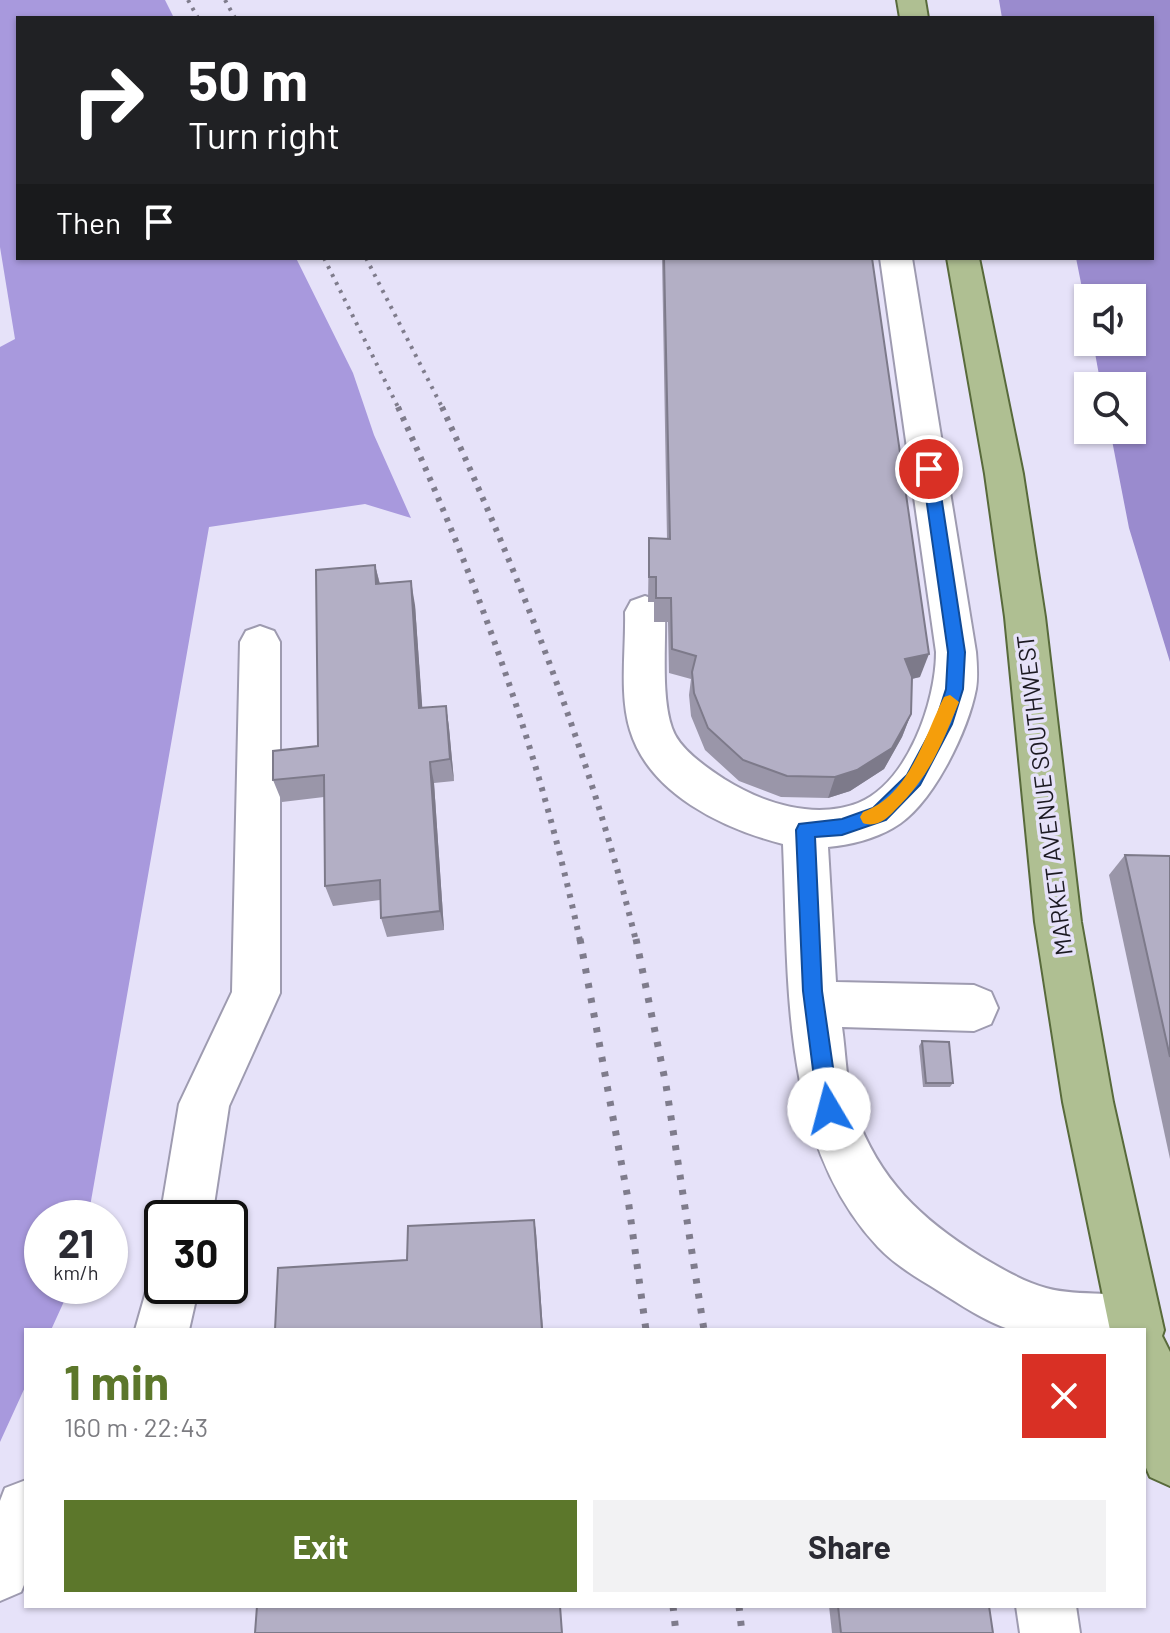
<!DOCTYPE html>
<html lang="en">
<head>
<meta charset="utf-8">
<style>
  :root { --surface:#fff; --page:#f2f2f3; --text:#2b2b33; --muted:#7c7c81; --accent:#5c772b }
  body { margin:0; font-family:Barlow,sans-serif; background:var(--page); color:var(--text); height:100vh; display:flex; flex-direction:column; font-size:30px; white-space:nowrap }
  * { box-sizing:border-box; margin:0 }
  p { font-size:26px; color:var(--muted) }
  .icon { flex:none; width:44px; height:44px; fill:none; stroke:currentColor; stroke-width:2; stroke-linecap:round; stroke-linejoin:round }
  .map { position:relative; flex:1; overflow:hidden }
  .details { position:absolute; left:24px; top:1328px; width:1122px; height:280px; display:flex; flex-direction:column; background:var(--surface); border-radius:0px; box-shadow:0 2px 6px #0004 }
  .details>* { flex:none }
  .banner { position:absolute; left:16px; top:16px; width:1138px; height:244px; border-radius:0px; box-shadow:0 2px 6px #0004; background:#202124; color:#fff; overflow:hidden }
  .tools { position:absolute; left:1074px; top:284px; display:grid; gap:16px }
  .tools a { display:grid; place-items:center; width:72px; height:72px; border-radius:0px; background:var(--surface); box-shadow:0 2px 6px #0004; font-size:40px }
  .speed { position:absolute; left:24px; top:1200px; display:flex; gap:16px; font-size:40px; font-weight:700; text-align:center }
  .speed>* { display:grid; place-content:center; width:104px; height:104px; border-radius:50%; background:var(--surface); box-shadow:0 2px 6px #0004; line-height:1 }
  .speed small { font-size:20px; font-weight:400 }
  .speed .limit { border:4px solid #111; border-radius:12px; background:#fff; color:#111 }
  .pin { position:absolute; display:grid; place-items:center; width:68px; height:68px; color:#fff; margin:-34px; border:4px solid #fff; border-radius:50%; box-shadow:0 2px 8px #0007 }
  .me { position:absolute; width:88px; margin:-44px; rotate:352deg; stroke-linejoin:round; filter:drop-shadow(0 0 6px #0008) }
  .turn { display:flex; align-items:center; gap:28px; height:168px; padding:0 40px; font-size:36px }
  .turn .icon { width:104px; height:104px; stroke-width:2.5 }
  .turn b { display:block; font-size:56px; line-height:68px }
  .then { display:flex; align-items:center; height:76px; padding:0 40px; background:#0003; gap:16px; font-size:30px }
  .round { display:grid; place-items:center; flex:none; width:84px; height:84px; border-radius:0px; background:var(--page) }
  .head { display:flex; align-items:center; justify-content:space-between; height:136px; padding:0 40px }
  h1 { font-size:48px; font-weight:700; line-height:60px; color:var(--accent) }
  .cta { display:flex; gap:16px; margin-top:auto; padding:16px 40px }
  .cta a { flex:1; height:92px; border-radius:0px; background:var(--accent); color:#fff; font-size:32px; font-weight:700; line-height:92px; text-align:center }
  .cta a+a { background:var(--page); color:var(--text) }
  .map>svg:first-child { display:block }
  .forest { fill:#a899dd }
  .water { fill:#9a8bce }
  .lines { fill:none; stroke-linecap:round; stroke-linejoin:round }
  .minor-casing { stroke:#9e9bb0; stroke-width:4 }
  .major-casing { stroke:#586a3b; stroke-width:4 }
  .minor { fill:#fff; fill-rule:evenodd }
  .major { fill:#afbf92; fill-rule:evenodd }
  .rail-far2 { stroke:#7f7c8c; stroke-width:4; stroke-dasharray:3 6; stroke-linecap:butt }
  .rail-far1 { stroke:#7f7c8c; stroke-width:6; stroke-dasharray:4 7; stroke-linecap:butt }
  .rail { stroke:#7f7c8c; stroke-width:7; stroke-dasharray:5 10; stroke-linecap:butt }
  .wall { fill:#9a96a9 }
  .shaded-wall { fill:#7d7a8a }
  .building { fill:#b3afc5; stroke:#7d7a8a; stroke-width:2 }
  .route { fill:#1a73e8; stroke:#114b97; stroke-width:2 }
  .slow { fill:#f59e0b }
  .labels { text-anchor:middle; stroke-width:7; stroke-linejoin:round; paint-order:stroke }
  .street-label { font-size:24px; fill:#1b1921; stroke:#e6e2f9 }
</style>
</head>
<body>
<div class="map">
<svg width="1170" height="1633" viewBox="0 0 1170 1633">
  <rect width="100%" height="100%" fill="#e6e2f9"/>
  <polygon class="forest" points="0,0 165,0 174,18 18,18 18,258 296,258 353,373 374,435 411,518 365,504 209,527 88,1218 42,1218 42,1286 71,1286 51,1330 26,1330 26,1385 0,1442 0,347 15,339 0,247"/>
  <polygon class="water" points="999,0 1170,0 1170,662 1129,528 1110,430 1132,430 1132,386 1101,386 1093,342 1132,342 1132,298 1088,298 1088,318 1076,258 1152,258 1152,18 1002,18"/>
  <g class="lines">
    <g class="minor-casing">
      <g id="minor">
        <path d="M880,258H912L976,652C977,664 978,677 976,689C968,731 932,807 893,828C874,839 850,845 828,847L836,982L974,985L991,992L998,1008L991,1024L974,1031L842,1027C846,1054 846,1086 855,1112C879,1180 921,1219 980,1256C1002,1269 1022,1281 1046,1288C1082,1298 1119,1288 1154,1303L1162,1322L1154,1341L1144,1345V1330H1011C984,1321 961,1305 937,1290C916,1277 895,1265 878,1247C779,1141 789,979 783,844C724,829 649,794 630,730C619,694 626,649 625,612L631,601L645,596L659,601L665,612C666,646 661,697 672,728C679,749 706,767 724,779C762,803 814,820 858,803C908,783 936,701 936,652Z"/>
        <polygon points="260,626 274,631 280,642 280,993 229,1106 212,1218 162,1218 162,1223 160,1218 179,1104 232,992 240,642 246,631"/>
        <polygon points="162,1263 162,1286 199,1286 189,1330 135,1330 153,1267"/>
        <polygon points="26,1480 26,1580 21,1592 0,1601 0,1501 5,1488"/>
        <polygon points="1016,1606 1076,1606 1080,1633 1020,1633"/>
      </g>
    </g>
    <g class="major-casing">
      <g id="major">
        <polygon points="897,0 925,0 928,18 900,18"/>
        <polygon points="947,258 979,258 1023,474 1045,617 1081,922 1113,1102 1164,1330 1162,1336 1170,1352 1170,1486 1150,1477 1144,1463 1144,1330 1110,1330 1063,1102 1035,922 1005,617 985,474"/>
      </g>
    </g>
    <use href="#minor" class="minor"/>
    <use href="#major" class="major"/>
    <g class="rail-far2">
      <polyline points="188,0 198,18"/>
      <polyline points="225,0 235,18"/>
      <polyline points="324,258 399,409"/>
      <polyline points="366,258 443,409"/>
    </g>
    <g class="rail-far1">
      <path d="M398,407C477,579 541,756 580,941"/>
      <path d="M442,407C521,579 591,757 636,941"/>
    </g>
    <g class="rail">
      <polyline points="580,939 628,1199 646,1330"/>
      <polyline points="636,939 666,1085 704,1330"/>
      <polyline points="673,1606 676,1633"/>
      <polyline points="739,1606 742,1633"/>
    </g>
  </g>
  <g class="wall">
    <polygon points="662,258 872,258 920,677 912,679 911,714 902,737 884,769 850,791 828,798 781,797 739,781 705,750 691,716 689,695 691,679 669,673 668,622 654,622 654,602 648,602 649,538 667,539"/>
    <polygon points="375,565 380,584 415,605 422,708 446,706 449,728 454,781 434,783 444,930 387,937 381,918 380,900 333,906 325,886 324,797 282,802 273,780 318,746"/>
    <polygon points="1125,855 1170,856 1170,1159 1109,875"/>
    <polygon points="922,1041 953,1083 950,1087 923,1087 919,1046"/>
    <polygon points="829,1606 989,1606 993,1633 832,1633"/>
  </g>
  <g class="shaded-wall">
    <polygon points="375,565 381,589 376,584"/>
    <polygon points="411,581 415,605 424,731 419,708"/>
    <polygon points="929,654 920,677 897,682 905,659"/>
    <polygon points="446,706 449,728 454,781 450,759"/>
    <polygon points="911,714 902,737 884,769 850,791 828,798 835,777"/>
    <polygon points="430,762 434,783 444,930 440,911"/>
    <polygon points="534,1220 536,1231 543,1330 542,1330"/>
  </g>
  <g class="building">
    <polygon points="664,258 872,258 929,654 905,659 912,677 911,714 892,748 857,770 835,777 787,776 743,760 708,728 694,693 692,672 696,656 672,649 671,598 656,598 656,577 649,577 649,538 670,539"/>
    <polygon points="375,565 376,584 411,581 419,708 446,706 450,759 430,762 440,911 381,918 380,880 325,886 324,775 273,780 273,751 318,746 316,570"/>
    <polygon points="1125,855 1170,856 1170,1057"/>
    <polygon points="922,1041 949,1042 953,1083 926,1083"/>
    <polygon points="534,1220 542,1330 275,1330 278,1268 407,1260 408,1226"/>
    <polygon points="257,1606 560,1606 562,1633 255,1633"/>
    <polygon points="838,1606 989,1606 993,1633 841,1633"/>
  </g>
  <polygon class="route" points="929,464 937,469 965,652 963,689 952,724 920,785 886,820 842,835 815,837 822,991 839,1109 836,1116 829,1119 821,1116 818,1109 803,991 796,830 799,824 842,819 873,808 907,775 935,723 946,689 948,652 922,469"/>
  <path class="slow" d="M950,695L959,702C941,746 930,776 895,810C887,819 876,828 863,823L860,817L863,812C910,795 924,737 944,697Z"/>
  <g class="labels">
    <g class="street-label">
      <text transform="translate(1045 795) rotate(-97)" y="8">MARKET AVENUE SOUTHWEST</text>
    </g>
  </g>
</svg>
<div class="tools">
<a><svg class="icon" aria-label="sound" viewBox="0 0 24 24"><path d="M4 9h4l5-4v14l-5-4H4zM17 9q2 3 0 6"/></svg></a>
<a><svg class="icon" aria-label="search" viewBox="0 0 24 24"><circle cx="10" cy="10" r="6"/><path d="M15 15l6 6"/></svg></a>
</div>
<div class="speed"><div>21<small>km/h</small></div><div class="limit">30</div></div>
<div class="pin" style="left:929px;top:469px;background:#d93025"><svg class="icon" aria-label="arrive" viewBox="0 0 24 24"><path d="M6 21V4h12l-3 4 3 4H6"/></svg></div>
<svg class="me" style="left:829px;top:1109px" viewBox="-20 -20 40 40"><circle r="19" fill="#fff"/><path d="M0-13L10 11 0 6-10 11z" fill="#1a73e8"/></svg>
<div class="banner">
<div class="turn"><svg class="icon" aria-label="right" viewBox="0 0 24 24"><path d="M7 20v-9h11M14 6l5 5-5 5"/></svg><div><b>50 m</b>Turn right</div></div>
<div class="then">Then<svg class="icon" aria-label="arrive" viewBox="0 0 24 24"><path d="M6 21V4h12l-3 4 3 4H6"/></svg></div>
</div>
<section class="details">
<div class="head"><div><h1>1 min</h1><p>160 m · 22:43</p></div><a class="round" style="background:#d93025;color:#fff"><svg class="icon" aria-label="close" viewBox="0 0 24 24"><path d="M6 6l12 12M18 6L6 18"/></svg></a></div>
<div class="cta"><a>Exit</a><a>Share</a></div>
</section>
</div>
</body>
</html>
